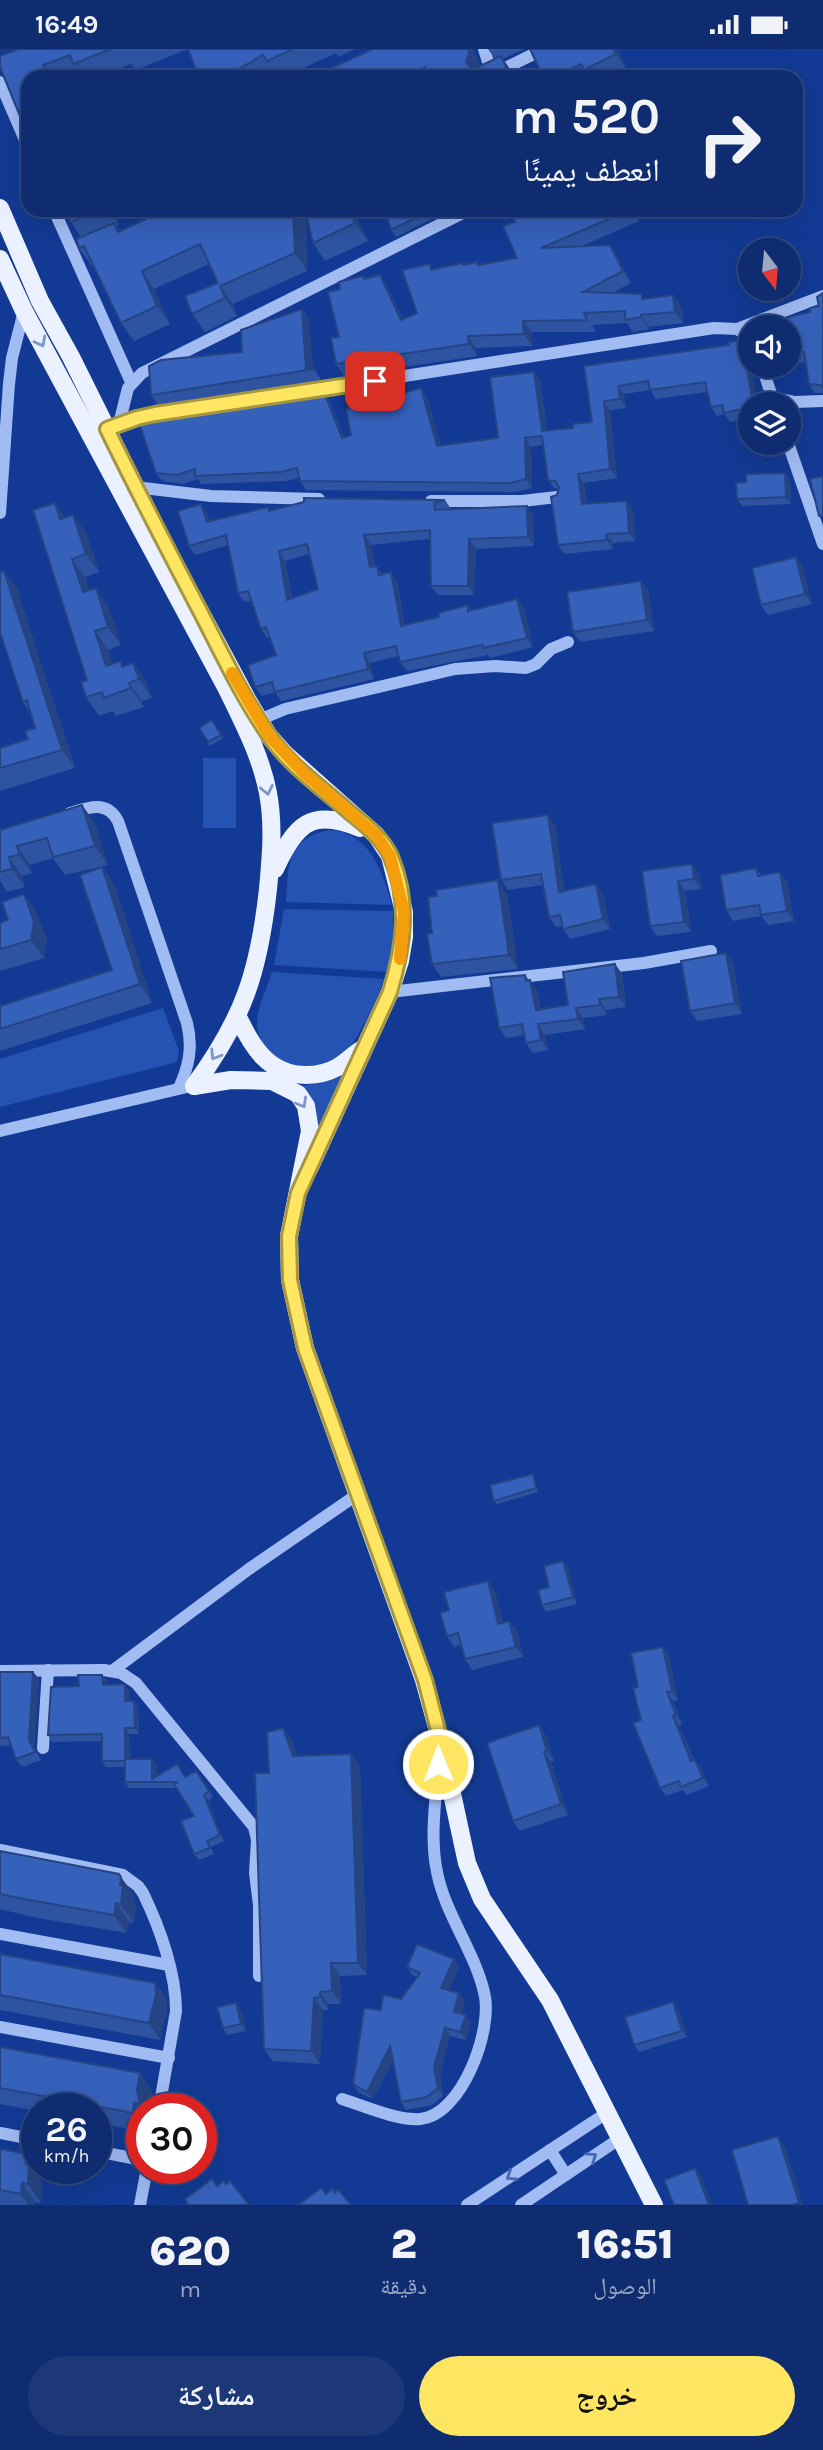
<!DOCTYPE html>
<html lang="ar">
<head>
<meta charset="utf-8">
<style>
  :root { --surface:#0e2c6f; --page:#1c3877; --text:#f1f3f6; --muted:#9ba7c3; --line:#2e4882; --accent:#ffe662 }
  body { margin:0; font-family:Karla,"Noto Naskh Arabic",sans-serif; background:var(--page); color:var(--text); direction:rtl; height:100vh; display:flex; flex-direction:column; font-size:26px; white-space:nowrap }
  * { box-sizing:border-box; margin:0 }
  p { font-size:23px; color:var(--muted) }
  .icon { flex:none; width:38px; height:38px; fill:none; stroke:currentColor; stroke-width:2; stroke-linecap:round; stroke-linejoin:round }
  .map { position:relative; height:2156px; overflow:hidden; direction:ltr }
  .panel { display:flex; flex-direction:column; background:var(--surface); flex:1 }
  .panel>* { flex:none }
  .guide { position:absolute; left:21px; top:21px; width:782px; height:147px; border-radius:21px; box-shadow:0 7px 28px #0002,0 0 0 2px var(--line); direction:rtl; background:#0e2c6f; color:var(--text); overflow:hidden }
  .needle { width:46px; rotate:164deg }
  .buttons { position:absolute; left:738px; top:189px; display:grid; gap:14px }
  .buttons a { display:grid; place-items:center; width:63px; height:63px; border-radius:50%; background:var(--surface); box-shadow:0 7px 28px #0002,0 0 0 2px var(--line); font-size:35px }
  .speed { position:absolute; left:21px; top:2044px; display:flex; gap:14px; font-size:35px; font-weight:700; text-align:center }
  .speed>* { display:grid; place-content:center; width:91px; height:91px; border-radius:50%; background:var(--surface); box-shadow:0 7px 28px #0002,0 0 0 2px var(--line); line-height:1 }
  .speed small { font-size:18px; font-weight:400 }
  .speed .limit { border:10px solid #d22; background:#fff; color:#111 }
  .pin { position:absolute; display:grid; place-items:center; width:60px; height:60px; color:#fff; margin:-30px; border-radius:14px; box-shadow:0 4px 10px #0006 }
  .me { position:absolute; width:77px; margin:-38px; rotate:359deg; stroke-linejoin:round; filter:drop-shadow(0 0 5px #0008) }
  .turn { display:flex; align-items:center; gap:24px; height:147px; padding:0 28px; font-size:32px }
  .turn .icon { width:91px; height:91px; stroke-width:2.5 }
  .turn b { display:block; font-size:49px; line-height:60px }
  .eta { display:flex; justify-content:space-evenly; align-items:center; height:119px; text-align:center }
  .eta b { font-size:42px; font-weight:800; line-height:49px }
  .cta { display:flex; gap:14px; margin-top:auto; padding:14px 28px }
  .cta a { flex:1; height:80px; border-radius:42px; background:var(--accent); color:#111; font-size:28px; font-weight:800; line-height:80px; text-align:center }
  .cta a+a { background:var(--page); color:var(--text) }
  .status { display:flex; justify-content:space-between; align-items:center; height:49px; padding:0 35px; background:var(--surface); direction:ltr }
  .status svg { height:19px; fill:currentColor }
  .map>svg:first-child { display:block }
  .green { fill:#2453b3 }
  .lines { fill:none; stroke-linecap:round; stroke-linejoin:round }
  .minor { stroke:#a1bbf3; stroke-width:12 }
  .major { stroke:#ecf1ff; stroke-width:18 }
  .wall { fill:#2e53a1; fill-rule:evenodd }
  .shaded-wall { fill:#264483 }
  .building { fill:#3661bb; stroke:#264483; stroke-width:2; fill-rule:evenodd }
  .oneway { stroke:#7f96ca }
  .oneway2 { stroke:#4467b5 }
  .route-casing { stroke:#a69640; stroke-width:18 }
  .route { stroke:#ffe662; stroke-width:12 }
  .slow { stroke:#f59e0b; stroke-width:12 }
</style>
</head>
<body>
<div class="status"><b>16:49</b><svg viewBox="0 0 49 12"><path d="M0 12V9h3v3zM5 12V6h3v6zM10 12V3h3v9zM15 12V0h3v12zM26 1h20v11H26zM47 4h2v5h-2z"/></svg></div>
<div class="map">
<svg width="823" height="2156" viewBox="0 0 823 2156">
  <rect width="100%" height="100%" fill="#123a94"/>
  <g class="green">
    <rect x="203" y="709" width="33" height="70"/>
    <path d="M329,781C370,783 382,822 392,856L286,853C288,817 287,789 329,781Z"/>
    <polygon points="284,860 393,862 393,898 388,923 274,916"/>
    <path d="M272,923L384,930C377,950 354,1003 335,1013C328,1016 311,1022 303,1021C282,1020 258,998 257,975C257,958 267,939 272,923Z"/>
    <polygon points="163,959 179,1002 177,1013 0,1058 0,1010"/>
    <polygon points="349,1017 319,1088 314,1055 302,1037 318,1033"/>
  </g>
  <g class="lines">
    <g class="minor">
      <polyline points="484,0 492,26"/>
      <polyline points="487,28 544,0"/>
      <polyline points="0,33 28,98"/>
      <polyline points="54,161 131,333"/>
      <polyline points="737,280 823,247"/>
      <polyline points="762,317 772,348 795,353 823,352"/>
      <polyline points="308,342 714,279 737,280 751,288"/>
      <polyline points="119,375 128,339 142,324 469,161"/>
      <polyline points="102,382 137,369 169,363"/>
      <polyline points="788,394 823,495"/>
      <polyline points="135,438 211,447 319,450"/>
      <polyline points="431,452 522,452 557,448"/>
      <polyline points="0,464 9,335 12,309 24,262"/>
      <polyline points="252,674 285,660 455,620 495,617 526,619 536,615 551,600 568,593"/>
      <path d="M70,764C89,758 107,751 118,772L187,974C193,998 189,1017 179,1039"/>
      <polyline points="390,943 644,914 711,902"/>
      <polyline points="0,1082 187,1038"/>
      <polyline points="0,1622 104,1621 121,1624 136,1634 254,1778 257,1791 255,1824 259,1856 259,1927"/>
      <polyline points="112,1622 249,1520 358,1445"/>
      <polyline points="43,1699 48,1621"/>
      <path d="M0,1801L123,1826L138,1837L143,1844C160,1879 176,1924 176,1962L159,2060"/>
      <polyline points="0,1885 169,1916"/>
      <polyline points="0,1978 169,2009"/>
      <path d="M342,2050C364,2057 398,2072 420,2070C462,2067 494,1979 484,1943C474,1901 445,1865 437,1823C429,1785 437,1744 439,1706"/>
      <polyline points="0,2084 37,2091"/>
      <polyline points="550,2101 566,2126"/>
      <polyline points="96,2102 142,2111"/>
      <polyline points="140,2156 147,2119"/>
      <polyline points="467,2156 608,2063"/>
      <polyline points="521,2156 622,2088"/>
    </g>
    <g class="major">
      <polyline points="0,159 40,252 71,308 163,493 247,650 269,687 285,705 376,786 390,807 404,863 404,888 400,912 390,943 310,1118"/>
      <path d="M0,210L24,262L227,640C243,673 261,707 268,744C274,776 271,807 268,840C259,922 244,969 194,1037"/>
      <path d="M275,820C295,776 311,758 360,779"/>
      <path d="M238,968C252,998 269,1026 306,1026C317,1026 329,1023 338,1018C346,1013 353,1006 361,1001"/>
      <polyline points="194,1037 231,1031 272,1032 298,1045 306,1057 310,1082 289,1187 290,1231 305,1299 424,1631 440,1689 467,1814 482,1850 550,1951 654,2156"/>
    </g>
  </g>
  <g class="wall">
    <polygon points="19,0 355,0 339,8 336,4 284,28 278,28 275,24 269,28 195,28 198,27 188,0 136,21 131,15 98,28 83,28 80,25 72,28 28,28 28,82 24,77"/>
    <polygon points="373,0 472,0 477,8 480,17 495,10 488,0 524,0 503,10 515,28 300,28 312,22 315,26"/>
    <polygon points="530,0 618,0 629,24 620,28 543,28"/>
    <polygon points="65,161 112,161 119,176 116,177 120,182 146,170 144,161 353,161 368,192 325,212 313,194 306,165 307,222 233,255 237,267 205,283 192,265 218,234 209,215 154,240 170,275 134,292 121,274 94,216 92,217 79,199 81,188 71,173"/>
    <polygon points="398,161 449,161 396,188 391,181"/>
    <polygon points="472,161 492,161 476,166"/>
    <polygon points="524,161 634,161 639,172 580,198 610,196 618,208 631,234 612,244 682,258 683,274 649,278 649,280 633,283 627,274 592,276 596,283 532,283 532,297 476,299 477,307 344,327 336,315 339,288 340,240 365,230 380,226 388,238 403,270 417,264 434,220 463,216 480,216 517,209 515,173"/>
    <polygon points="823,244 823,344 815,344 809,335 805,313 789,317 789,278 819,257"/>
    <polygon points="302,260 309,270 312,319 313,318 321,331 158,356 151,346 242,303"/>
    <polygon points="751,290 751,317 755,325 753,326 751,368 730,373 725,365 717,367 711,358 707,343 656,350 650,341 624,345 626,359 610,361 617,429 584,434 587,454 627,452 633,461 635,492 613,494 613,500 564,505 558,496 557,446 558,440 554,439 548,431 543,396 531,398 532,439 516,443 306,441 300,432 299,429 287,432 201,435 198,430 183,435 162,432 156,424 322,338 328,347 344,388 351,386 427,348 440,396 498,389 540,331 547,381 573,379 592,373 584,317 729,296"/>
    <polygon points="770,317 789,317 772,321"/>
    <polygon points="790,430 791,455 742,457 737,450"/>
    <path d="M445,451L451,460L527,457L533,466L534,497L476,500L474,546H438L431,537L430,490L371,496L375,518L383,525L397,532L405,576L439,568L468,556L471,561L517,550L524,560L533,598L490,609L488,606L407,622L400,613L399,607L370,614L374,630L281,652L275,643L262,647L255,638L276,606L270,588L267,589L261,580L251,552L244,553L238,544L228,496L195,506L189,497L201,455L207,464L210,473L271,461ZM310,505L318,540L292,549L285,512Z"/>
    <polygon points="55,454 65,469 73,466 86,484 99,523 85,528 89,541 108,557 121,596 108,601 112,615 121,612 124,617 133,614 146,632 152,649 142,652 144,658 116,667 113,662 99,667 86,648 87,631"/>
    <polygon points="803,518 812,555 768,566 761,556"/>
    <polygon points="4,522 17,540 75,719 0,742 0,699 28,690 35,679 31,664 23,653 2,588 0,588 0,523"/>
    <polygon points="641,532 648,542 654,582 580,593 573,583"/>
    <polygon points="212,671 223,689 210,697 199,679"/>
    <polygon points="95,774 108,816 65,826 53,809 30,816 32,824 22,827 25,838 7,843 0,832 0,781"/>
    <polygon points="555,776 564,841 603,845 610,880 570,890 563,880 562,877 556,878 549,868 543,836 508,841 501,831"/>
    <polygon points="692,815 699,825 701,840 685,842 691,883 657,887 650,877 642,822"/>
    <polygon points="102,818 115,837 152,954 0,1002 0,957 112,921"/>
    <polygon points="756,819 761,826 780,823 787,833 794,872 768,876 761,867 733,872 726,861"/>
    <polygon points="24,845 37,864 47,892 44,909 0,922 0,874 8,871"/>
    <polygon points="507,845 518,920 441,928 432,915 432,884"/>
    <polygon points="733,914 742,965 697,972 690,962"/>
    <polygon points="615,915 622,925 626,958 606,961 607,966 583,969 585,980 545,986 548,1001 533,1004 526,994 524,986 506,989 499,979 528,931 537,941 541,960 568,956"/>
    <polygon points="535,1429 538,1443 497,1455 494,1452"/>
    <polygon points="563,1512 568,1519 577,1555 546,1563 542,1556 549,1538"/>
    <polygon points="495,1542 503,1574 509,1572 517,1582 523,1608 472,1621 465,1610 461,1596 454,1598 447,1587 449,1561"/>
    <polygon points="663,1598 669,1607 678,1651 673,1652 682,1675 679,1676 694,1711 701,1719 709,1737 687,1746 683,1741 666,1747 660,1739 638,1638"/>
    <polygon points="0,1623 33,1623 39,1630 34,1698 41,1711 22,1718 16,1710 11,1696 0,1697"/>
    <polygon points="102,1626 107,1632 107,1636 129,1641 129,1652 134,1652 138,1658 139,1685 129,1685 130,1710 157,1716 157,1727 185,1728 196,1722 213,1748 208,1752 224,1792 211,1798 214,1805 199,1811 194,1805 194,1767 176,1739 129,1739 125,1733 125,1718 106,1718 102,1712 102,1692 52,1693 48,1686 79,1637"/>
    <polygon points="539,1676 546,1687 554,1712 551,1713 568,1766 520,1782 513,1772"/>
    <polygon points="283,1679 292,1691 297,1707 351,1705 360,1718 367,1926 340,1927 341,1955 328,1955 329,1961 323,1961 320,2015 273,2012 264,2000 269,1724"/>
    <polygon points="0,1802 134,1846 133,1851 136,1855 134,1874 129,1873 127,1884 37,1869 0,1860"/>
    <polygon points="0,1905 155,1934 167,1950 167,1961 160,1991 0,1961"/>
    <polygon points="454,1910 459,1918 449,1942 465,1952 461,1965 471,1974 466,1991 450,1987 440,2026 443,2047 432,2056 406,2061 401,2053 393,2011 373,2050 358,2043 353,2035 401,1950 417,1928 412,1926 407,1918"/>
    <polygon points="673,1953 678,1960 687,1988 639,2003 634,1996"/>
    <polygon points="241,1961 246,1982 227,1986 223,1979"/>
    <polygon points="0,1998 140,2024 152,2043 150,2060 142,2060 142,2082 96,2074 96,2060 37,2060 37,2062 0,2055"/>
    <polygon points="0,2100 38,2119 40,2123 40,2131 42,2135 41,2154 35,2153 35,2156 0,2156"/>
  </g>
  <g class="shaded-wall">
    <polygon points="468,0 472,0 477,8 481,21 480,28 466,13"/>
    <polygon points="613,0 618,0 629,24 616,5"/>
    <polygon points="501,7 515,28 511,28"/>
    <polygon points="109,161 112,161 119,176"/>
    <polygon points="293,161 305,161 307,222 295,204"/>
    <polygon points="349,161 353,161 368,192 355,174"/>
    <polygon points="631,161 634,161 639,172"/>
    <polygon points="610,196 618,208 631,234 623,222"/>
    <polygon points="142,222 154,240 170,275 157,257"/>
    <polygon points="380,226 388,238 409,282 401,271"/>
    <polygon points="220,237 233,255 237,267 225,249"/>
    <polygon points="673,246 682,258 683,274 675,263"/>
    <polygon points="302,260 309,270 313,321 306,321"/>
    <polygon points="641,266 649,278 649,280 641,268"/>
    <polygon points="523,272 532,283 532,297 524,285"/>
    <polygon points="468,287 476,299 477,307 469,295"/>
    <polygon points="750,302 751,317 754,317 755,325 749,316 747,307"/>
    <polygon points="747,317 753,326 758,355 753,355"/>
    <polygon points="534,323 540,331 548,391 542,382"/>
    <polygon points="618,337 624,345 626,359 620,350"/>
    <polygon points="322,338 328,347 348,397 342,389"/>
    <polygon points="421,339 427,348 443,406 437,397"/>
    <polygon points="604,352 610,361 617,429 610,420"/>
    <polygon points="525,389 531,398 532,439 526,430"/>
    <polygon points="785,424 790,430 791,455 786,448"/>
    <polygon points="578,425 584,434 589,463 582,455"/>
    <polygon points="627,452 633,461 635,492 629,484"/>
    <polygon points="55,454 68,472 60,470"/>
    <polygon points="201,455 207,464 213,483 207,473"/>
    <polygon points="527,457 533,466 534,497 528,488"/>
    <polygon points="73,466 86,484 99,523 86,505"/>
    <polygon points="606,485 613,494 613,500 607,491"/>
    <polygon points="364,486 371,496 376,528 370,518"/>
    <polygon points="469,490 476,500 474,546 468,537"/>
    <polygon points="279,502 285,512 293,560 287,551"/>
    <polygon points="796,508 803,518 812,555 805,545"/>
    <polygon points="72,510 85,528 96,561 83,543"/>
    <polygon points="4,522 17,540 75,719 62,701"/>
    <polygon points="391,523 397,532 407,586 401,577"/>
    <polygon points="641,532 648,542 654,582 647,571"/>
    <polygon points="96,539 108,557 121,596 108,578"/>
    <polygon points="517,550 524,560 533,598 527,589"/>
    <polygon points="95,582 108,601 119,636 106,617"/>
    <polygon points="364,604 370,614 374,630 368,620"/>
    <polygon points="133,614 146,632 152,649 139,630"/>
    <polygon points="129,634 142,652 144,658 131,639"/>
    <polygon points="82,756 95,774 108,816 95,797"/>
    <polygon points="548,766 555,776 566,853 559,843"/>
    <polygon points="17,797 30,816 32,824 19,806"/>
    <polygon points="9,808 22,827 25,838 12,820"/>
    <polygon points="692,815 699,825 701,840 694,830"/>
    <polygon points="102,818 115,837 152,954 140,935"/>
    <polygon points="780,823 787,833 794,872 787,862"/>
    <polygon points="498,831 507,845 518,920 509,906"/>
    <polygon points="678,832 685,842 691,883 684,873"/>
    <polygon points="596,835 603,845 610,880 603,870"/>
    <polygon points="24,845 37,864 47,892 44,909 31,891"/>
    <polygon points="726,904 733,914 742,965 735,954"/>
    <polygon points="615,915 622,925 626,958 619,948"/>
    <polygon points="525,926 531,934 530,931 537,941 543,971 536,961"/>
    <polygon points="599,950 606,961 607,966 600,956"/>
    <polygon points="576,959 583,969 585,980 578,970"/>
    <polygon points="538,975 545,986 548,1001 541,991"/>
    <polygon points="533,1425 535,1429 538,1443 536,1439"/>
    <polygon points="563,1512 568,1519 577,1555 573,1548"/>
    <polygon points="488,1532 495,1542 506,1585 498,1575"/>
    <polygon points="509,1572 517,1582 523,1608 516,1598"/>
    <polygon points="663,1598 669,1607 678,1651 672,1642"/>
    <polygon points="33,1623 39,1630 34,1698 41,1711 29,1691"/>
    <polygon points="102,1626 107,1632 107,1642 103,1636"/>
    <polygon points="125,1635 129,1641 130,1658 125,1652"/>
    <polygon points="667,1643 673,1652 682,1675 676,1666"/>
    <polygon points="134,1652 138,1658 139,1685 135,1679"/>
    <polygon points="673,1667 679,1676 697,1721 691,1712"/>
    <polygon points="539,1676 546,1687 554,1712 547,1702"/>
    <polygon points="125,1679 129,1685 130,1716 125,1710"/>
    <polygon points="283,1679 292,1691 301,1720 293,1707"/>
    <polygon points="544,1703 551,1713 568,1766 561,1755"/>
    <polygon points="351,1705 360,1718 367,1926 358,1914"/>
    <polygon points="152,1710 157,1716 157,1733 152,1730"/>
    <polygon points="695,1711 701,1719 709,1737 703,1729"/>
    <polygon points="204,1746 208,1752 224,1792 220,1786"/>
    <polygon points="121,1828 134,1846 133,1851 136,1855 134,1874 121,1856 120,1836"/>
    <polygon points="116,1854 129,1873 127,1884 114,1866"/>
    <polygon points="454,1910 459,1918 447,1947 441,1939"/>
    <polygon points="331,1914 340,1927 341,1955 332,1942"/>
    <polygon points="155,1934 167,1950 167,1961 160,1991 149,1974"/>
    <polygon points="320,1943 328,1955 329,1961 320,1948"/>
    <polygon points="459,1944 465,1952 460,1971 454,1963"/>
    <polygon points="314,1949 323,1961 320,2015 311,2002"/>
    <polygon points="673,1953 678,1960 687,1988 682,1982"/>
    <polygon points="236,1954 241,1961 246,1982 241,1975"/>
    <polygon points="466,1966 471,1974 466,1991 460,1983"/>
    <polygon points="445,1979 450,1987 440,2026 443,2047 438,2039 434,2018"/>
    <polygon points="390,1997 396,2005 373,2050 367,2043"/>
    <polygon points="140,2024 152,2043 150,2060 143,2060 140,2055 137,2041"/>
    <polygon points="134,2054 142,2064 142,2077 133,2064"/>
    <polygon points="778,2087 785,2097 803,2156 800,2156 799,2154"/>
    <polygon points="28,2105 40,2123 40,2131 42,2135 41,2154 28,2135 26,2115"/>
    <polygon points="695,2119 702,2129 712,2156 709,2156"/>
    <polygon points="22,2134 35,2153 35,2156 28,2156 21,2145"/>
  </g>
  <g class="building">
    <polygon points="19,0 111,0 73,15 70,6 43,16 47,28 28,28 28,76 24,77 0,18 0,7"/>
    <polygon points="188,0 293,0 267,12 263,6 232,24 233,28 195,28 198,27"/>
    <polygon points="373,0 468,0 469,4 466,13 470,18 478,18 501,7 511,28 430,28 425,18 403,28 300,28 312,22 314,27"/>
    <polygon points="530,0 613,0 616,5 584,21 581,15 553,28 543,28"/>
    <polygon points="65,161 100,161 71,173"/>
    <polygon points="144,161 293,161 295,204 220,237 225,249 192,265 185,247 218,234 200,195 142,222 157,257 121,274 84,197 79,199 76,190 114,174 118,183 146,170 142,162"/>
    <polygon points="305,161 349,161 355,174 313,194"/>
    <polygon points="398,161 431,161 391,181 386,165"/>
    <polygon points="524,161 630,161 541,199 610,196 623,222 583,243 642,245 642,250 673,246 675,263 641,266 641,268 625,271 625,262 584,264 587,271 523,272 524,285 468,287 469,295 336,315 331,289 339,288 328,243 340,240 339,233 363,227 364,230 380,226 401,271 417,264 402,221 430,215 431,221 462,214 463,216 477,213 478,216 517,209 503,177 515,173 512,166"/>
    <polygon points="823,244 823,340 821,336 809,335 804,303 789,306 789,278 757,278 756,276 810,263 810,259 819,257 817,248"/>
    <polygon points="302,260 306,321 313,318 314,320 151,346 149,317 161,311 242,303 241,281"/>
    <polygon points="751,290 751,301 747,307 749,316 747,317 753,355 751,355 751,358 724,364 722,356 711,358 705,333 650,341 648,332 618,337 620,350 604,352 610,420 578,425 582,455 627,452 629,484 606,485 607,491 558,496 551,448 557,446 559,438 555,432 548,431 542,387 525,389 526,430 510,434 300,432 297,419 281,423 195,427 195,420 177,426 156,424 139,374 154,369 154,364 322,338 342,389 351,386 346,360 421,339 437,397 498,389 490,328 534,323 542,382 573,379 572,375 592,373 584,317 729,296 729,293"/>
    <polygon points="785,424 786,448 737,450 736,434 746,433 746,425"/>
    <polygon points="823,427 823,466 819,467 810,430"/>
    <path d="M304,449L445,451L434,454L435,461L527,457L528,488L469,490L468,537H431L430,481L364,486L370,518L377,517L379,526L391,523L401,577L439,568L438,564L468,556V562L517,550L527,589L483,599L482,596L400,613L396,597L364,604L368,620L275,643L272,633L255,638L248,616L276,606L266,578L261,580L248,542L238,544L226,486L189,497L178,462L201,455L207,473L268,458L269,462L304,453ZM307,495L318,540L287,551L279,502Z"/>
    <polygon points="55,454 60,470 73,466 86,505 72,510 83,543 96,539 108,578 95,582 106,617 121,612 122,618 133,614 139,630 129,634 131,639 104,649 102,643 86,648 81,633 87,631 33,461"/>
    <polygon points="796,508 805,545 761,556 752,519"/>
    <polygon points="4,522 62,701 0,719 0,699 28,690 25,682 35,679 27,651 23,653 0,583 0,523"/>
    <polygon points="641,532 647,571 573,583 567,543"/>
    <polygon points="212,671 221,686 208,693 199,679"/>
    <polygon points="82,756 95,797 53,808 47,789 17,797 19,806 9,808 12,820 0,823 0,781"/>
    <polygon points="548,766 559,843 596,835 603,870 563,880 560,866 549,868 541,825 501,831 492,774"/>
    <polygon points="692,815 694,830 678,832 684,873 650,877 642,822"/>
    <polygon points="102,818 140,935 0,980 0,957 112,921 80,826"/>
    <polygon points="756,819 758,827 780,823 787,862 761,866 759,856 726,861 720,826"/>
    <polygon points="498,831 509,906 432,915 427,885 432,884 428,848 437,847 436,841"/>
    <polygon points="24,845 34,873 31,891 0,900 0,874 8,871 2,853"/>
    <polygon points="726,904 735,954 690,962 681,912"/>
    <polygon points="615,915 619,948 599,950 600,956 576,959 578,970 538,975 541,991 526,994 522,975 499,979 490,929 525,926 526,932 530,931 536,961 568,956 563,923"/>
    <polygon points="533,1425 536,1439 494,1452 490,1436"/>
    <polygon points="563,1512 573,1548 542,1556 538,1541 549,1538 544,1517"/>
    <polygon points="488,1532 498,1575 509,1572 516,1598 465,1610 458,1584 447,1587 440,1564 449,1561 444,1543"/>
    <polygon points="663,1598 672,1642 667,1643 676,1666 673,1667 691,1712 695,1711 703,1729 681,1738 679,1732 660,1739 633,1674 641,1671 633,1639 638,1638 631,1604"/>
    <polygon points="0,1623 33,1623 29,1691 35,1703 16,1710 8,1688 0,1689"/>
    <polygon points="78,1626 102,1626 103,1636 125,1635 125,1652 134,1652 135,1679 125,1679 125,1710 152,1710 152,1730 177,1715 185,1728 196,1722 209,1742 204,1746 220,1786 207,1792 210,1799 194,1805 181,1772 194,1767 174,1735 178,1733 125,1733 125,1712 102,1712 102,1685 48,1686 51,1638 79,1637"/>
    <polygon points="539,1676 547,1702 544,1703 561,1755 513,1772 487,1694"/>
    <polygon points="283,1679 293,1707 351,1705 358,1914 331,1914 332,1942 320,1943 320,1948 314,1949 311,2002 264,2000 255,1724 269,1724 267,1683"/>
    <polygon points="0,1802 119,1825 121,1828 120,1836 123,1836 121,1856 116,1854 114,1866 24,1850 0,1845"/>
    <polygon points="417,1895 454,1910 441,1939 459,1944 454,1963 466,1966 460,1983 445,1979 434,2018 438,2039 427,2048 401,2053 390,1997 367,2043 353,2035 364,1959 381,1961 383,1946 401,1950 420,1924 407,1918"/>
    <polygon points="0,1905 155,1934 156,1945 149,1974 0,1946"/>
    <polygon points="673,1953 682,1982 634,1996 625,1968"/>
    <polygon points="236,1954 241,1975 223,1979 217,1958"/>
    <polygon points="0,1998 140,2024 137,2041 140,2055 134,2054 133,2064 0,2039"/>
    <polygon points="778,2087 799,2154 792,2156 748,2156 732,2101"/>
    <polygon points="0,2100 28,2105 26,2115 29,2116 28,2135 22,2134 21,2145 0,2141"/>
    <polygon points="695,2119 709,2156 674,2156 664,2131"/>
    <polygon points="212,2130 217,2137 224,2132 226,2135 230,2132 249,2156 187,2156 188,2155 185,2150"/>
    <polygon points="321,2139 326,2145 332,2140 335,2144 338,2140 351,2156 298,2156"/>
  </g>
  <defs><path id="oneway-chevron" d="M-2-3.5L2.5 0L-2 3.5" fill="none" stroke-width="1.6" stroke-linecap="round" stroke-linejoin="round" transform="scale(1.75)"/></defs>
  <g class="oneway">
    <use href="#oneway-chevron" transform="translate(41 293) rotate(62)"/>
    <use href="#oneway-chevron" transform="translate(267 741) rotate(78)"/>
    <use href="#oneway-chevron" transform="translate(215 1006) rotate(122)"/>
    <use href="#oneway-chevron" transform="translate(302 1054) rotate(60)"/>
  </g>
  <g class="oneway2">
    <use href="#oneway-chevron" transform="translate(592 2108) rotate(-34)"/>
    <use href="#oneway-chevron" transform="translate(511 2127) rotate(147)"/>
  </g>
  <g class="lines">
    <g class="route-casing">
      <path id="route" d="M375,332L155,365L137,369L107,380C137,442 169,503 201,564C222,605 242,647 268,685C288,715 321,738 348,762C364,775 382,788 391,808C410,853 404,897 390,943L298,1144L289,1187L290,1231L305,1299L425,1631L440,1689L438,1715"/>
    </g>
    <use href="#route" class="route"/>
    <polyline class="slow" points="232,624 269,687 304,724 376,786 390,807 404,863 400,910"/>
  </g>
</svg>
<div class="buttons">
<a><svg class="needle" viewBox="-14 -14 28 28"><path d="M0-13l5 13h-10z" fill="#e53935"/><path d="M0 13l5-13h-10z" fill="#9ba7c3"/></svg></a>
<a><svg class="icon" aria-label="sound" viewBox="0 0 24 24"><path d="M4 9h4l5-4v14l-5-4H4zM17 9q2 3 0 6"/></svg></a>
<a><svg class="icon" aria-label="layers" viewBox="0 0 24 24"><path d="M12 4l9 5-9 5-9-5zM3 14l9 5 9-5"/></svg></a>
</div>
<div class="speed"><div>26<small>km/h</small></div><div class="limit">30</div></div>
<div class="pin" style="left:375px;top:332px;background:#d93025"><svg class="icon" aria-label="arrive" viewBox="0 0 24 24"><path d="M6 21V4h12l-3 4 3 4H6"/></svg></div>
<svg class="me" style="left:438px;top:1715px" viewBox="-20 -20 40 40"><circle r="17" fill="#ffe662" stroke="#fff" stroke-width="3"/><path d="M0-11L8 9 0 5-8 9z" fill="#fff"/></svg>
<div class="guide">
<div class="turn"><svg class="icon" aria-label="right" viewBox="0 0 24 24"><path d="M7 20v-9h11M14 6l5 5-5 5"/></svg><div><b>520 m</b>انعطف يمينًا</div></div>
</div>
</div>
<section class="panel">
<div class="eta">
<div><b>16:51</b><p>الوصول</p></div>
<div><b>2</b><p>دقيقة</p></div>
<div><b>620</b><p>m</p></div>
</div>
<div class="cta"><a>خروج</a><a>مشاركة</a></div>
</section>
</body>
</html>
